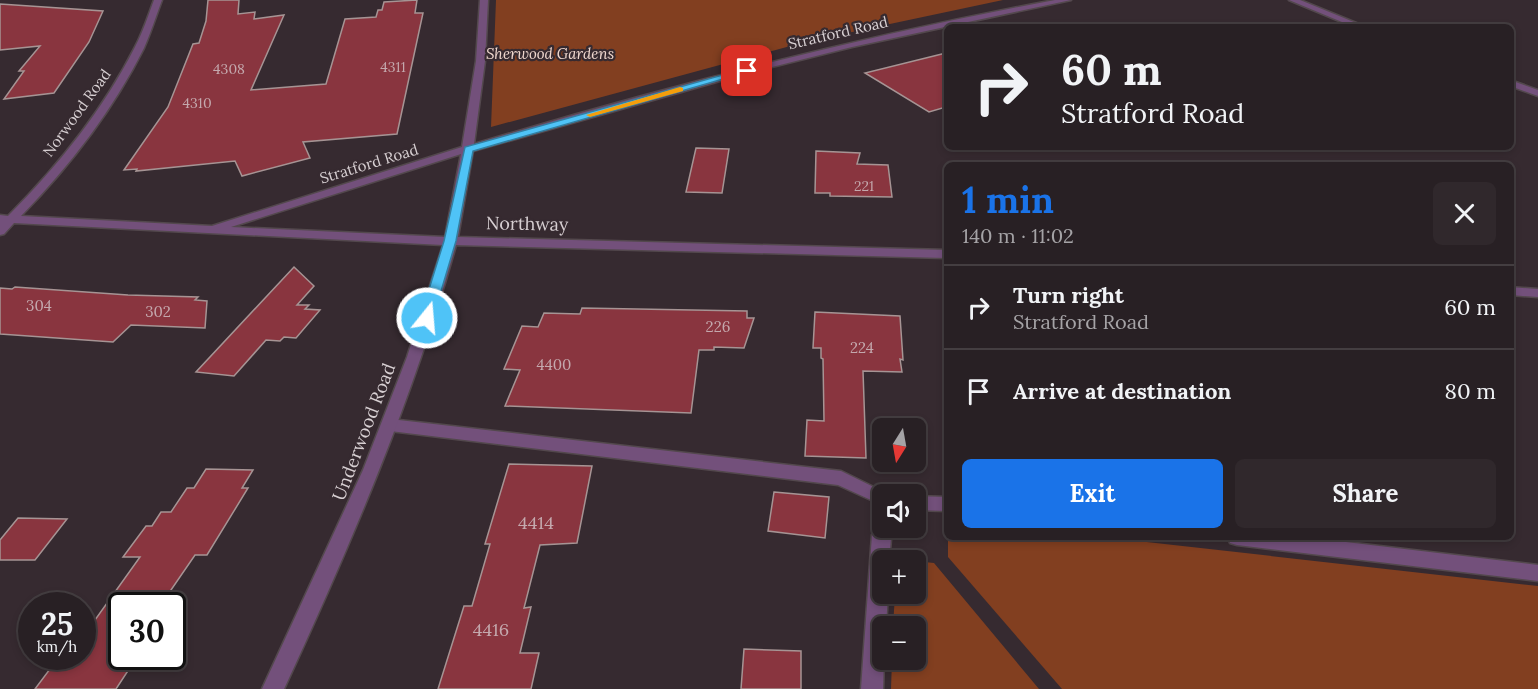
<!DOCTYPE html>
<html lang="en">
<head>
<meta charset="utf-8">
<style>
  :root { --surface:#282024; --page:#30282c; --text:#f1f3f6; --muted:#a5a3a6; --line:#443e41; --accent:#1a73e8 }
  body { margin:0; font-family:Lora,serif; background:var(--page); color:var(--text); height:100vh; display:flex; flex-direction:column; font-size:22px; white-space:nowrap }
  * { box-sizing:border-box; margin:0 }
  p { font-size:20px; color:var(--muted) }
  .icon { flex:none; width:33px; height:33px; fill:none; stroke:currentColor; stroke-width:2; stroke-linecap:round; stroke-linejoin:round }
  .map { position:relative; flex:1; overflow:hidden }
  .panel { position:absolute; left:944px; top:162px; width:570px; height:378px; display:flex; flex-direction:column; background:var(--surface); border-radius:9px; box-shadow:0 3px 9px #0003,0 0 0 2px var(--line) }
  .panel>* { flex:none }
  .hud { position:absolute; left:944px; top:24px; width:570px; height:126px; border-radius:9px; box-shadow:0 3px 9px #0003,0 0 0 2px var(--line); background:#282024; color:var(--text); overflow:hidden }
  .needle { width:39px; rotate:191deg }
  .controls { position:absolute; left:872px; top:418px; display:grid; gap:12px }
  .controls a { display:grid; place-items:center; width:54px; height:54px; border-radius:9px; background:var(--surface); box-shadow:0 3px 9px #0003,0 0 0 2px var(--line); font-size:30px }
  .speed { position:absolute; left:18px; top:592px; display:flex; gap:12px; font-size:30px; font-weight:700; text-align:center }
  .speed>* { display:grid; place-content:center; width:78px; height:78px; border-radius:50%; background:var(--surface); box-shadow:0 3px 9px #0003,0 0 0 2px var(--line); line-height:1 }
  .speed small { font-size:15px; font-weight:400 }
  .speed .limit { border:3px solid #111; border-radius:9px; background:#fff; color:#111 }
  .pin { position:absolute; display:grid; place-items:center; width:51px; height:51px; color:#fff; margin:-26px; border-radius:12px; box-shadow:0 3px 9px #0006 }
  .me { position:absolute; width:66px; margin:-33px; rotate:17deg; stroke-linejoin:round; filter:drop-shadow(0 0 4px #0008) }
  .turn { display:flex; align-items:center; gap:21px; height:126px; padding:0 18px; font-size:27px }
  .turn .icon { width:78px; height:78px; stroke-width:2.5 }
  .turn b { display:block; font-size:42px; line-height:51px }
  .round { display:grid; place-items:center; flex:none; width:63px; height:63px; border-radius:9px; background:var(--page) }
  .headline { display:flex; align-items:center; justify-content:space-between; height:102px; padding:0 18px }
  h1 { font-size:36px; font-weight:700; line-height:45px; color:var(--accent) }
  .primary-button { display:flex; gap:12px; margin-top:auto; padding:12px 18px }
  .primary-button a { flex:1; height:69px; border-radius:9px; background:var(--accent); color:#fff; font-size:24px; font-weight:700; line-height:69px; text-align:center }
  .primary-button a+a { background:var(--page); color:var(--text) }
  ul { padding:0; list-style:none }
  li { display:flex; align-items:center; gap:18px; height:84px; padding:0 18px; border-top:2px solid var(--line) }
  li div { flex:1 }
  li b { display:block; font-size:22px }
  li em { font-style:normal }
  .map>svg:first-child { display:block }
  .green { fill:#823f20 }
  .building { fill:#89353f; stroke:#a69494; stroke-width:1.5 }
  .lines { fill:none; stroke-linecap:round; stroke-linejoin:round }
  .service-casing { stroke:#53484d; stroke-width:3 }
  .minor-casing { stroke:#53484d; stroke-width:3 }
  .service { fill:#73507b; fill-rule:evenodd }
  .minor { fill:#73507b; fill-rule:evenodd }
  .route { fill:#4fc3f7; stroke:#337fa1; stroke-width:1.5 }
  .slow { fill:#f59e0b }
  .labels { text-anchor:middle; stroke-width:4.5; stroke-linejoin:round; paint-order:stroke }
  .far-number-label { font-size:14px; fill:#c4a8ad }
  .far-street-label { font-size:15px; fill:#d7cfd2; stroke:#362a30 }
  .far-park-label { font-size:15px; font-style:italic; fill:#f0d8cf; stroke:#362a30 }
  .number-label { font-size:15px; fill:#c4a8ad }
  .street-label { font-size:18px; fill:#d7cfd2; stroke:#362a30 }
  .near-number-label { font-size:18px; fill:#c4a8ad }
</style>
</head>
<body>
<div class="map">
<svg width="1538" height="689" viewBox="0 0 1538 689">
  <rect width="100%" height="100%" fill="#362a30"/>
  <g class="green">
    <polygon points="496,0 1003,0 805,42 491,127"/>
    <polygon points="948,537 1102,537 1538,586 1538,689 1062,689 948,557"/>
    <polygon points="915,561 934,563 1039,689 891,689 892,660 915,660 915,627 893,627 895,594 915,594"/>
  </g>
  <g class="building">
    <polygon points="208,0 239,0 238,14 255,12 254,19 284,15 251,90 326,84 345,19 376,17 378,10 382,10 384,2 417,0 415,13 423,13 397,134 303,142 310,158 242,176 235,161 136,171 137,169 124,170 168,107 193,44 199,43 206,21"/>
    <polygon points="0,4 103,11 89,42 54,93 4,99 24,71 19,71 40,46 0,50"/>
    <polygon points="946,53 946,107 929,112 865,73"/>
    <polygon points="696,148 729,149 722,193 686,192"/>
    <polygon points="816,151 860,153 857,164 888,165 892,197 830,196 830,193 815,193"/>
    <polygon points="294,267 314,286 297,305 309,305 305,309 320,310 296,338 284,337 280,341 266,340 234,376 196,372"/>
    <polygon points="15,287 128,295 198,297 195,300 207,301 205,328 131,325 113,342 0,334 0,288 12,289"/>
    <polygon points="582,308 747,311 747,318 754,318 744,348 714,347 714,350 699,350 691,413 505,406 520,370 504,369 522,326 538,327 544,313 580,314"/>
    <polygon points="815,312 900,316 903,360 900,359 902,372 863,371 866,458 805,456 807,420 824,421 823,359 821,358 821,348 813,348"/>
    <polygon points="509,464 592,466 577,543 540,545 524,608 531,607 520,653 539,653 531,689 438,689 464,606 472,606 490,544 485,544"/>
    <polygon points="206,469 253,470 242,488 248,488 207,555 195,555 160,606 122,606 122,657 137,657 116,689 35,689 59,657 82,657 82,619 95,620 140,557 123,557 146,526 152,526 161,512 171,512 187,488 194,488"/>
    <polygon points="774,492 829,497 825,538 768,531"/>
    <polygon points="18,518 67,519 35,560 0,560 0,540"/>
    <polygon points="744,649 801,651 801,689 741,689"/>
  </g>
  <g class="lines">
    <g class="service-casing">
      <g id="service">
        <polygon points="390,419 841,471 890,495 882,495 882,505 838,485 390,431 384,429 382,425 384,421"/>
        <polygon points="915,496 946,497 946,511 915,510"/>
        <polygon points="882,521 882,528 892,528 889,561 882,561 882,594 888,594 886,627 882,627 882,660 884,660 883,689 861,689 872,535 876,523"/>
        <polygon points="1228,537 1304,537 1538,565 1538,581 1237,545 1230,543"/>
      </g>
    </g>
    <g class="minor-casing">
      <g id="minor">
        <path d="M154,0H162C156,16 151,32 144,48C113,110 69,167 21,216L212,226L462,147L476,61L480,0H488L485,61L474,144C665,87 858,37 1055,0H1071L852,47L748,73L473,151L458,237L946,250V258L456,245C413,399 351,544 284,689H262L363,470L407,357L443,245L14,223L4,234L0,235V215L8,216C58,166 103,110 135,47C143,32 148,16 154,0ZM461,154L445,237L231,227Z"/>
        <polygon points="1289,0 1300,0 1366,27 1354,27"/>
        <polygon points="1510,80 1538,90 1538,96 1510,86"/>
        <polygon points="1510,287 1538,289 1538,297 1510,295"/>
      </g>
    </g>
    <use href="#service" class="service"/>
    <use href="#minor" class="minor"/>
  </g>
  <polygon class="route" points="744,69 751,71 473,151 456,241 433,318 432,321 422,321 420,318 444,241 465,147"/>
  <polygon class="slow" points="680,87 683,88 683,91 590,117 586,115"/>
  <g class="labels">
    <g class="far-number-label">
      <text x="393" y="72">4311</text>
      <text x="229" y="74">4308</text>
      <text x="197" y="108">4310</text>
      <text x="864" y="191">221</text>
    </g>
    <g class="far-street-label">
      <text transform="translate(838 33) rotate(-13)" y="5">Stratford Road</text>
      <text transform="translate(77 113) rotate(-54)" y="5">Norwood Road</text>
      <text transform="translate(369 164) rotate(-17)" y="5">Stratford Road</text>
    </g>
    <g class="far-park-label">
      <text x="550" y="59">Sherwood Gardens</text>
    </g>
    <g class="number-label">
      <text x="39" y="311">304</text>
      <text x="158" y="317">302</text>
      <text x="718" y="332">226</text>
      <text x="862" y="353">224</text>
      <text x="554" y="370">4400</text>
    </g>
    <g class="street-label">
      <text transform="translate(527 224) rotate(1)" y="6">Northway</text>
      <text transform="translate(364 432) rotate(-69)" y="6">Underwood Road</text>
    </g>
    <g class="near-number-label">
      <text x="536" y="529">4414</text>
      <text x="491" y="636">4416</text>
    </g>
  </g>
</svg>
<div class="controls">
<a><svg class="needle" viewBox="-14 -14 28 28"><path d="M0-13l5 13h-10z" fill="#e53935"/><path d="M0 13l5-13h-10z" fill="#a5a3a6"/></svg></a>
<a><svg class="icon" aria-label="sound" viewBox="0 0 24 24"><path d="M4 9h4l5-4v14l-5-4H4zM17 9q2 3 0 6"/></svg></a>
<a>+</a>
<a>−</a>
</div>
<div class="speed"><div>25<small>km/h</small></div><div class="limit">30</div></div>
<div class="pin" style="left:747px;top:71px;background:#d93025"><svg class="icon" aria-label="arrive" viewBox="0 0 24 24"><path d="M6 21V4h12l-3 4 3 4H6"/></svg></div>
<svg class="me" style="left:427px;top:318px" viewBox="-20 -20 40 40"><circle r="17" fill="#4fc3f7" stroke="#fff" stroke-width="3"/><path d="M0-11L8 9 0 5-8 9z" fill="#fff"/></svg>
<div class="hud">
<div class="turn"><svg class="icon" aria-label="right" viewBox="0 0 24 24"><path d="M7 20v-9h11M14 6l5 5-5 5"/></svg><div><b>60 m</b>Stratford Road</div></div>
</div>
<section class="panel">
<div class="headline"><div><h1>1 min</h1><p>140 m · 11:02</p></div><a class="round"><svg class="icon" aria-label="close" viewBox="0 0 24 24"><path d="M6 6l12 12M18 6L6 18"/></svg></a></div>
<ul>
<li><svg class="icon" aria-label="right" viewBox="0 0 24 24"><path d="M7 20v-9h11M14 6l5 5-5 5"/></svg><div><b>Turn right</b><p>Stratford Road</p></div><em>60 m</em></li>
<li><svg class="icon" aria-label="arrive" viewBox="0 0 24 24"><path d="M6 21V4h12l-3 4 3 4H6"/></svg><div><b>Arrive at destination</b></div><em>80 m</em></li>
</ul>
<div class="primary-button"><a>Exit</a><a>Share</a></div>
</section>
</div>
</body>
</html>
